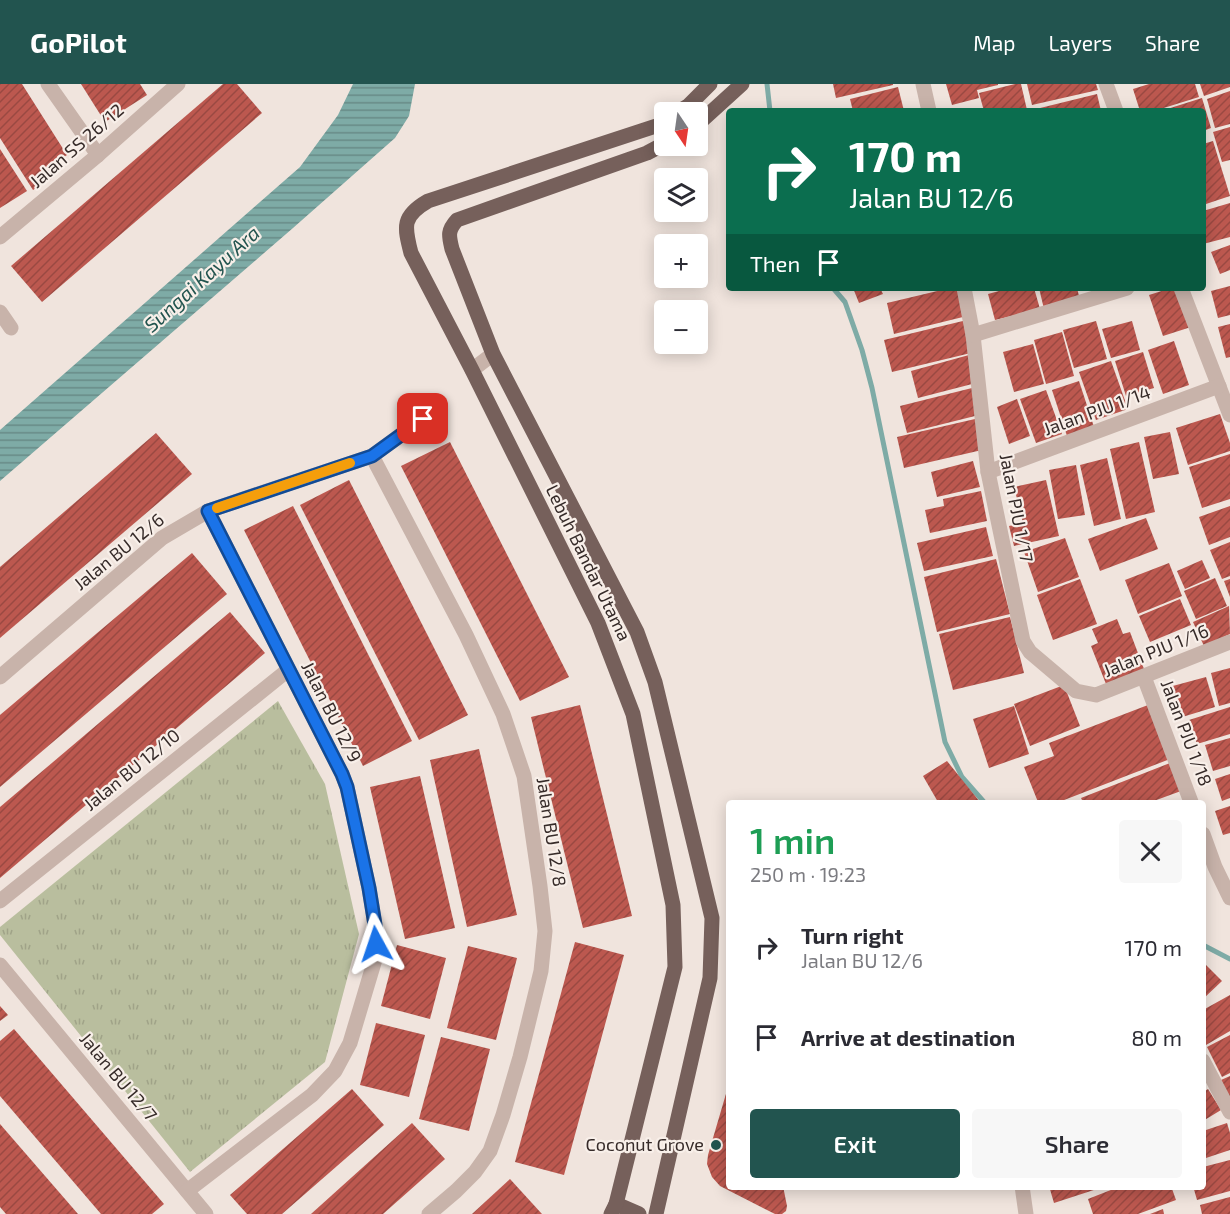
<!DOCTYPE html>
<html lang="en">
<head>
<meta charset="utf-8">
<style>
  :root { --surface:#fff; --page:#f7f7f7; --text:#2b2b33; --muted:#7c7c81; --accent:#22544f }
  body { margin:0; font-family:"Exo 2",sans-serif; background:var(--page); color:var(--text); height:100vh; display:flex; flex-direction:column; font-size:22px; white-space:nowrap }
  * { box-sizing:border-box; margin:0 }
  p { font-size:20px; color:var(--muted) }
  .icon { flex:none; width:33px; height:33px; fill:none; stroke:currentColor; stroke-width:2; stroke-linecap:round; stroke-linejoin:round }
  .map { position:relative; flex:1; overflow:hidden }
  .side { position:absolute; left:726px; top:716px; width:480px; height:390px; display:flex; flex-direction:column; background:var(--surface); border-radius:6px; box-shadow:0 3px 15px #0003 }
  .side>* { flex:none }
  .top-card { position:absolute; left:726px; top:24px; width:480px; height:183px; border-radius:6px; box-shadow:0 3px 15px #0003; background:#0b6e4f; color:#fff; overflow:hidden }
  .needle { width:39px; rotate:167deg }
  .fabs { position:absolute; left:654px; top:18px; display:grid; gap:12px }
  .fabs a { display:grid; place-items:center; width:54px; height:54px; border-radius:6px; background:var(--surface); box-shadow:0 3px 15px #0003; font-size:30px }
  .pin { position:absolute; display:grid; place-items:center; width:51px; height:51px; color:#fff; margin:-26px; border-radius:12px; box-shadow:0 3px 9px #0006 }
  .me { position:absolute; width:66px; margin:-33px; rotate:355deg; stroke-linejoin:round; filter:drop-shadow(0 0 4px #0008) }
  .turn { display:flex; align-items:center; gap:21px; height:126px; padding:0 24px; font-size:27px }
  .turn .icon { width:78px; height:78px; stroke-width:2.5 }
  .turn b { display:block; font-size:42px; line-height:51px }
  .then { display:flex; align-items:center; height:57px; padding:0 24px; background:#0003; gap:12px; font-size:22px }
  .round { display:grid; place-items:center; flex:none; width:63px; height:63px; border-radius:6px; background:var(--page) }
  .overview { display:flex; align-items:center; justify-content:space-between; height:102px; padding:0 24px }
  h1 { font-size:36px; font-weight:600; line-height:45px; color:#1e9e55 }
  .cta { display:flex; gap:12px; margin-top:auto; padding:12px 24px }
  .cta a { flex:1; height:69px; border-radius:6px; background:var(--accent); color:#fff; font-size:24px; font-weight:600; line-height:69px; text-align:center }
  .cta a+a { background:var(--page); color:var(--text) }
  ul { padding:0; list-style:none }
  li { display:flex; align-items:center; gap:18px; height:90px; padding:0 24px }
  li div { flex:1 }
  li b { display:block; font-size:22px }
  li em { font-style:normal }
  header { display:flex; align-items:center; gap:36px; box-sizing:border-box; height:84px; padding:0 30px; background:var(--accent); color:#fff }
  header strong { font-size:28px }
  nav { display:flex; gap:33px; margin-inline-start:auto; font-size:21px }
  .map>svg:first-child { display:block }
  .park { fill:url(#park-tufts) }
  .water { fill:url(#water-rules) }
  .lines { fill:none; stroke-linecap:round; stroke-linejoin:round }
  .stream { stroke:#7eaba6; stroke-width:5 }
  .building { fill:url(#building-hatch) }
  .minor { stroke:#c8b3aa; stroke-width:15 }
  .major { stroke:#76605b; stroke-width:15 }
  .route-casing { stroke:#114b97; stroke-width:15 }
  .route { stroke:#1a73e8; stroke-width:10 }
  .slow { stroke:#f59e0b; stroke-width:10 }
  .poi-dot { fill:#22544f; stroke:#f8efe9; stroke-width:2 }
  .labels { text-anchor:middle; stroke-width:4.5; stroke-linejoin:round; paint-order:stroke }
  .street-label { font-size:18px; fill:#362b29; stroke:#f8efe9 }
  .poi-label { font-size:18px; fill:#362b29; stroke:#f8efe9; text-anchor:end }
  .water-label { font-size:20px; font-style:italic; fill:#22544f; stroke:#f8efe9 }
</style>
</head>
<body>
<header>
<strong>GoPilot</strong>
<nav><a>Map</a><a>Layers</a><a>Share</a></nav>
</header>
<div class="map">
<svg width="1230" height="1130" viewBox="0 0 1230 1130">
  <defs>
    <pattern id="park-tufts" width="24" height="20" patternUnits="userSpaceOnUse" patternTransform="scale(1.5)"><rect width="24" height="20" fill="#b9be9e"/><path d="M3 7l-1-3M5 7V3M7 7l1-3M15 17l-1-3M17 17v-4M19 17l1-3" fill="none" stroke="#a0a388"/></pattern>
    <pattern id="water-rules" width="6" height="5" patternUnits="userSpaceOnUse" patternTransform="scale(1.5)"><rect width="6" height="5" fill="#7eaba6"/><path d="M0 2.5h6" fill="none" stroke="#688b87"/></pattern>
    <pattern id="building-hatch" width="6" height="6" patternUnits="userSpaceOnUse" patternTransform="scale(1.5)"><rect width="6" height="6" fill="#bc584f"/><path d="M-1 1l2-2M0 6l6-6M5 7l2-2" fill="none" stroke="#9a4942"/></pattern>
  </defs>
  <rect width="100%" height="100%" fill="#f0e4dd"/>
  <polygon class="park" points="278,617 325,700 359,850 325,978 190,1088 0,851 0,843"/>
  <polygon class="water" points="353,0 415,0 409,32 395,54 293,144 0,397 0,346 300,83 338,31"/>
  <g class="lines">
    <g class="stream">
      <polyline points="767,0 770,27"/>
      <polyline points="833,204 845,218 862,266 872,304 945,658 962,693 984,718"/>
      <polyline points="1203,861 1230,875"/>
    </g>
  </g>
  <g class="building">
    <polygon points="0,0 22,0 67,71 48,84 54,93 33,106 0,54"/>
    <polygon points="81,0 140,0 147,11 105,38"/>
    <polygon points="223,0 237,0 262,29 42,218 11,182"/>
    <polygon points="833,0 893,0 893,1 836,14"/>
    <polygon points="946,0 998,0 998,1 977,6 979,14 952,21"/>
    <polygon points="1015,0 1021,0 1027,26 984,27 979,9"/>
    <polygon points="1027,0 1096,0 1098,6 1032,21"/>
    <polygon points="1149,0 1195,0 1199,13 1154,27 1140,27 1133,5"/>
    <polygon points="1200,0 1230,0 1230,3 1204,12"/>
    <polygon points="898,3 904,27 853,27 850,15"/>
    <polygon points="1230,7 1230,40 1215,44 1207,15"/>
    <polygon points="1097,10 1101,27 1032,27 1032,26"/>
    <polygon points="1202,14 1211,44 1203,47 1203,27 1161,27"/>
    <polygon points="1230,43 1230,76 1222,78 1213,48"/>
    <polygon points="1213,57 1230,112 1203,121 1203,60"/>
    <polygon points="0,65 27,107 0,124"/>
    <polygon points="1230,119 1230,153 1203,160 1203,127"/>
    <polygon points="1230,161 1230,186 1220,190 1211,168"/>
    <polygon points="1230,202 1230,231 1218,234 1211,207"/>
    <polygon points="853,204 880,204 883,210 859,219"/>
    <polygon points="950,204 960,204 967,232 894,250 887,219"/>
    <polygon points="1010,204 1034,204 1040,225 995,236 988,210"/>
    <polygon points="1039,204 1077,204 1080,216 1044,225"/>
    <polygon points="1171,204 1178,204 1191,243 1163,252 1149,211"/>
    <polygon points="967,236 975,268 892,288 884,256"/>
    <polygon points="1096,237 1107,275 1074,284 1063,246"/>
    <polygon points="1132,237 1140,266 1111,274 1102,245"/>
    <polygon points="1230,240 1230,273 1226,274 1218,243"/>
    <polygon points="1062,248 1074,292 1046,300 1034,256"/>
    <polygon points="1174,257 1189,301 1163,310 1148,266"/>
    <polygon points="1033,260 1044,300 1014,308 1003,268"/>
    <polygon points="1143,268 1154,304 1126,312 1115,277"/>
    <polygon points="969,271 976,299 918,314 911,287"/>
    <polygon points="1111,277 1128,325 1096,336 1079,288"/>
    <polygon points="1079,297 1095,346 1068,355 1052,306"/>
    <polygon points="972,304 979,331 907,349 900,322"/>
    <polygon points="1046,306 1062,350 1036,359 1020,315"/>
    <polygon points="1017,315 1030,352 1009,360 997,323"/>
    <polygon points="1220,330 1230,359 1230,367 1188,381 1176,344"/>
    <polygon points="975,335 982,366 904,384 897,353"/>
    <polygon points="1170,348 1179,390 1153,395 1144,353"/>
    <polygon points="156,349 192,390 0,554 0,483"/>
    <polygon points="450,358 569,593 520,617 401,382"/>
    <polygon points="1139,358 1155,428 1126,435 1110,365"/>
    <polygon points="1230,370 1230,415 1202,424 1189,383"/>
    <polygon points="1107,374 1121,435 1094,442 1080,381"/>
    <polygon points="973,377 980,403 937,413 931,388"/>
    <polygon points="1076,381 1085,431 1058,435 1049,386"/>
    <polygon points="349,396 468,631 419,656 300,421"/>
    <polygon points="1046,396 1059,452 1014,462 1009,442 1023,439 1014,403"/>
    <polygon points="981,407 987,437 930,449 925,426 944,422 943,415"/>
    <polygon points="293,422 412,657 363,682 244,446"/>
    <polygon points="1230,422 1230,453 1209,461 1199,433"/>
    <polygon points="1146,434 1158,465 1100,487 1088,455"/>
    <polygon points="986,443 993,472 924,487 917,459"/>
    <polygon points="1065,454 1079,493 1038,508 1024,468"/>
    <polygon points="1230,458 1230,492 1222,495 1210,466"/>
    <polygon points="192,469 227,510 0,703 0,631"/>
    <polygon points="996,475 1010,530 937,548 924,493"/>
    <polygon points="1202,476 1210,494 1185,505 1177,487"/>
    <polygon points="1169,479 1182,512 1138,530 1125,496"/>
    <polygon points="1215,494 1227,522 1196,535 1184,507"/>
    <polygon points="1080,495 1097,540 1053,556 1037,511"/>
    <polygon points="1230,495 1230,513 1224,497"/>
    <polygon points="1180,515 1191,541 1150,558 1139,532"/>
    <polygon points="1229,522 1230,550 1204,562 1193,538"/>
    <polygon points="230,528 265,569 0,794 0,723"/>
    <polygon points="1010,533 1024,589 953,606 939,550"/>
    <polygon points="1117,535 1123,550 1130,548 1144,585 1106,600 1091,562 1098,559 1092,545"/>
    <polygon points="1230,584 1230,619 1219,622 1211,589"/>
    <polygon points="1206,593 1215,623 1179,634 1169,603"/>
    <polygon points="1064,601 1080,642 1030,662 1014,620"/>
    <polygon points="580,621 632,832 583,844 531,633"/>
    <polygon points="1148,621 1170,675 1059,718 1038,718 1024,683 1054,672 1049,659"/>
    <polygon points="1014,622 1029,670 989,684 973,635"/>
    <polygon points="1230,623 1230,650 1197,660 1189,636"/>
    <polygon points="1230,654 1230,682 1213,687 1205,661"/>
    <polygon points="479,665 517,831 467,843 430,676"/>
    <polygon points="947,677 980,718 938,718 923,692"/>
    <polygon points="1170,679 1181,707 1151,718 1083,718 1081,714"/>
    <polygon points="1230,690 1230,714 1222,717 1215,695"/>
    <polygon points="420,692 455,844 405,855 370,703"/>
    <polygon points="1230,722 1230,749 1223,751 1215,727"/>
    <polygon points="575,858 624,871 564,1091 515,1078"/>
    <polygon points="397,861 446,874 430,935 381,922"/>
    <polygon points="468,862 517,874 496,956 447,944"/>
    <polygon points="1203,878 1222,897 1203,915"/>
    <polygon points="1230,911 1230,947 1206,961 1203,957 1203,926"/>
    <polygon points="0,922 8,931 0,937"/>
    <polygon points="376,939 425,951 409,1013 360,1001"/>
    <polygon points="14,945 164,1120 152,1130 101,1130 0,1012 0,957"/>
    <polygon points="1230,951 1230,989 1222,993 1207,963"/>
    <polygon points="441,953 490,965 469,1047 419,1035"/>
    <polygon points="1230,992 1230,1016 1221,996"/>
    <polygon points="728,1003 729,1102 783,1102 787,1122 786,1127 782,1130 775,1130 720,1102 712,1093 707,1080 708,1071"/>
    <polygon points="352,1005 384,1041 282,1130 247,1130 230,1111"/>
    <polygon points="1208,1005 1221,1026 1203,1037 1203,1008"/>
    <polygon points="412,1039 445,1075 383,1130 311,1130"/>
    <polygon points="1227,1039 1230,1049 1230,1066 1203,1075 1203,1047"/>
    <polygon points="0,1040 78,1130 6,1130 0,1123"/>
    <polygon points="1230,1076 1230,1107 1197,1116 1193,1102 1203,1102 1203,1083"/>
    <polygon points="510,1095 542,1130 472,1130"/>
    <polygon points="1049,1102 1103,1102 1103,1103 1054,1119"/>
    <polygon points="1121,1102 1171,1102 1176,1116 1138,1130 1093,1130 1088,1115"/>
    <polygon points="1230,1113 1230,1130 1202,1130 1200,1121"/>
    <polygon points="1163,1125 1164,1130 1150,1130"/>
  </g>
  <g class="lines">
    <g class="minor">
      <polyline points="48,0 98,71"/>
      <polyline points="923,0 929,27"/>
      <polyline points="1106,0 1116,27"/>
      <polyline points="0,153 98,71 178,0"/>
      <polyline points="964,204 973,251 988,388 1023,557 1030,568 1076,607 1096,611 1230,558"/>
      <polyline points="1181,204 1230,331"/>
      <polyline points="0,228 11,244"/>
      <polyline points="973,251 1127,204"/>
      <polyline points="472,286 493,270"/>
      <polyline points="372,372 466,551 503,630 524,692 540,802 545,847 541,887 520,973 503,1031 490,1067 475,1088 456,1107 429,1130"/>
      <polyline points="988,388 1219,302"/>
      <polyline points="0,593 162,454 208,427 261,409 372,372 439,323"/>
      <polyline points="1144,593 1191,718"/>
      <polyline points="1203,750 1215,783 1230,814"/>
      <polyline points="0,817 288,586"/>
      <polyline points="0,881 206,1130"/>
      <polyline points="1203,977 1230,1028"/>
      <polyline points="1022,1102 1026,1130"/>
      <polyline points="187,1107 312,1011 335,987 350,959 376,872 376,847 369,804 347,703 342,690 208,427"/>
    </g>
    <g class="major">
      <polyline points="678,28 688,22 710,0"/>
      <polyline points="698,40 742,0"/>
      <polyline points="616,1120 639,1130"/>
      <path d="M611,1130L616,1120L675,883L673,821L633,630L598,539L472,286L411,169C404,142 402,132 428,117L659,41L664,38"/>
      <path d="M656,1130L710,894L712,834L655,598L637,548L493,270L452,165C449,152 447,147 457,136L647,69L664,60"/>
    </g>
  </g>
  <g class="lines">
    <g class="route-casing">
      <polyline id="route" points="376,860 376,847 369,804 347,703 342,690 208,427 372,372 423,335"/>
    </g>
    <use href="#route" class="route"/>
    <polyline class="slow" points="217,424 350,379"/>
  </g>
  <circle class="poi-dot" cx="716" cy="1061" r="6"/>
  <g class="labels">
    <g class="street-label">
      <text transform="translate(77 62) rotate(-41)" y="6">Jalan SS 26/12</text>
      <text transform="translate(1097 327) rotate(-20)" y="6">Jalan PJU 1/14</text>
      <text transform="translate(1016 424) rotate(79)" y="6">Jalan PJU 1/17</text>
      <text transform="translate(119 468) rotate(-39)" y="6">Jalan BU 12/6</text>
      <text transform="translate(588 479) rotate(64)" y="6">Lebuh Bandar Utama</text>
      <text transform="translate(1156 567) rotate(-22)" y="6">Jalan PJU 1/16</text>
      <text transform="translate(331 628) rotate(63)" y="6">Jalan BU 12/9</text>
      <text transform="translate(1186 649) rotate(69)" y="6">Jalan PJU 1/18</text>
      <text transform="translate(132 686) rotate(-39)" y="6">Jalan BU 12/10</text>
      <text transform="translate(551 748) rotate(81)" y="6">Jalan BU 12/8</text>
      <text transform="translate(118 993) rotate(50)" y="6">Jalan BU 12/7</text>
    </g>
    <g class="poi-label">
      <text x="704" y="1067">Coconut Grove</text>
    </g>
    <g class="water-label">
      <text transform="translate(202 195) rotate(-42)" y="7">Sungai Kayu Ara</text>
    </g>
  </g>
</svg>
<div class="fabs">
<a><svg class="needle" viewBox="-14 -14 28 28"><path d="M0-13l5 13h-10z" fill="#e53935"/><path d="M0 13l5-13h-10z" fill="#7c7c81"/></svg></a>
<a><svg class="icon" aria-label="layers" viewBox="0 0 24 24"><path d="M12 4l9 5-9 5-9-5zM3 14l9 5 9-5"/></svg></a>
<a>+</a>
<a>−</a>
</div>
<div class="pin" style="left:423px;top:335px;background:#d93025"><svg class="icon" aria-label="arrive" viewBox="0 0 24 24"><path d="M6 21V4h12l-3 4 3 4H6"/></svg></div>
<svg class="me" style="left:376px;top:860px" viewBox="-20 -20 40 40"><path d="M0-17L14 15 0 8-14 15z" fill="#1a73e8" stroke="#fff" stroke-width="4"/></svg>
<div class="top-card">
<div class="turn"><svg class="icon" aria-label="right" viewBox="0 0 24 24"><path d="M7 20v-9h11M14 6l5 5-5 5"/></svg><div><b>170 m</b>Jalan BU 12/6</div></div>
<div class="then">Then<svg class="icon" aria-label="arrive" viewBox="0 0 24 24"><path d="M6 21V4h12l-3 4 3 4H6"/></svg></div>
</div>
<section class="side">
<div class="overview"><div><h1>1 min</h1><p>250 m · 19:23</p></div><a class="round"><svg class="icon" aria-label="close" viewBox="0 0 24 24"><path d="M6 6l12 12M18 6L6 18"/></svg></a></div>
<ul>
<li><svg class="icon" aria-label="right" viewBox="0 0 24 24"><path d="M7 20v-9h11M14 6l5 5-5 5"/></svg><div><b>Turn right</b><p>Jalan BU 12/6</p></div><em>170 m</em></li>
<li><svg class="icon" aria-label="arrive" viewBox="0 0 24 24"><path d="M6 21V4h12l-3 4 3 4H6"/></svg><div><b>Arrive at destination</b></div><em>80 m</em></li>
</ul>
<div class="cta"><a>Exit</a><a>Share</a></div>
</section>
</div>
</body>
</html>
